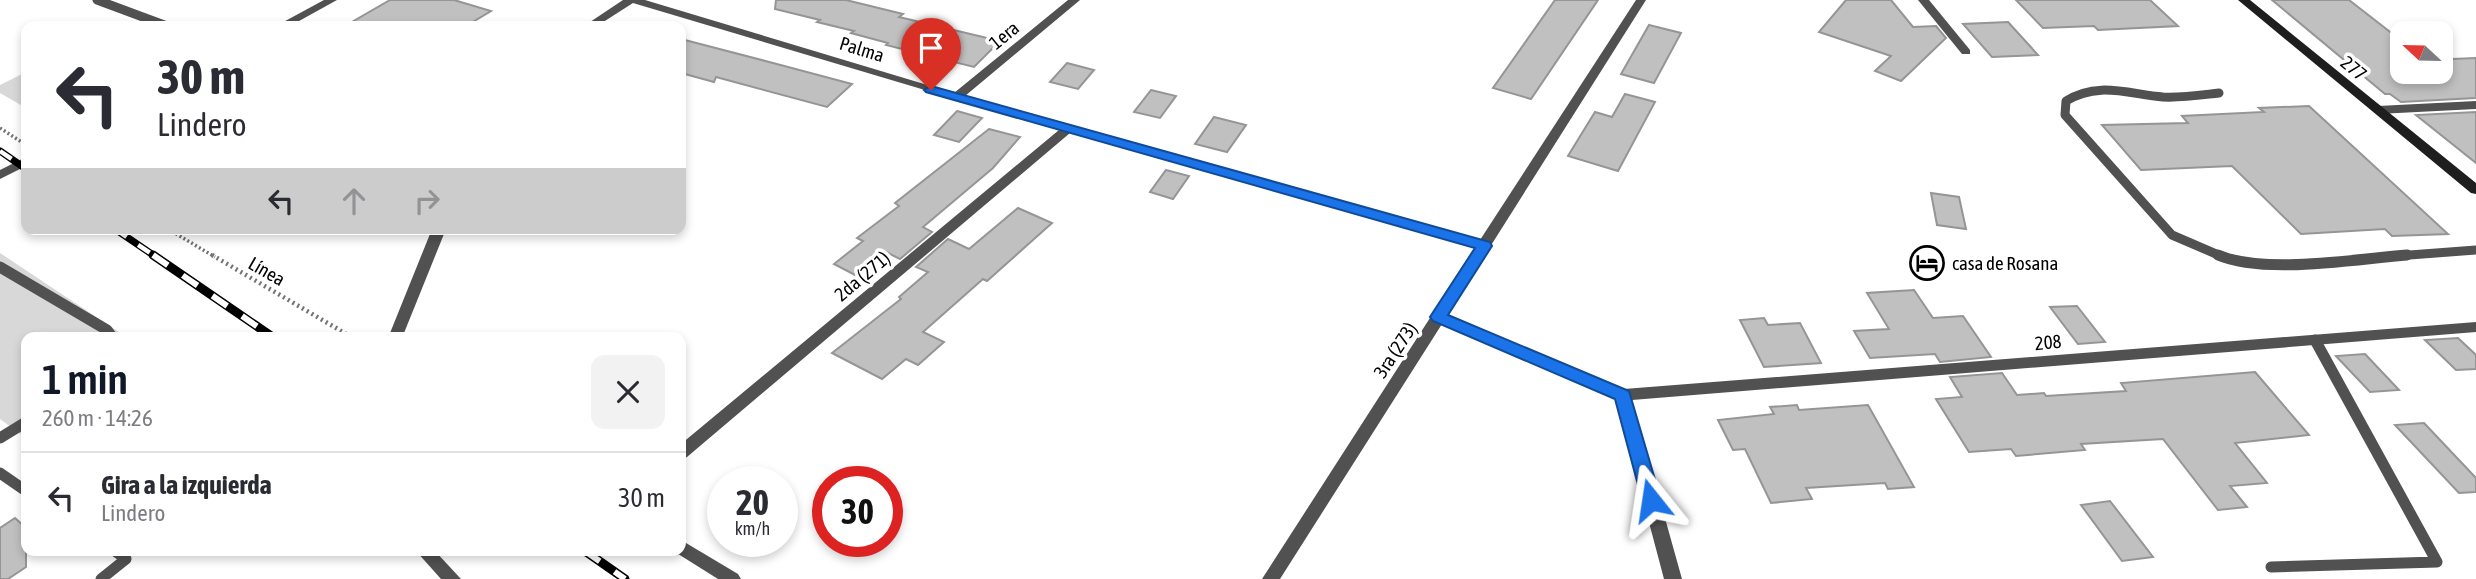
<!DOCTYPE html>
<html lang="es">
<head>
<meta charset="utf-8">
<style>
  :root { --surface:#fff; --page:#f2f2f3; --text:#2b2b33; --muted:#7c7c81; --line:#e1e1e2; --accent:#111827 }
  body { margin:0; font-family:"Asap Condensed",sans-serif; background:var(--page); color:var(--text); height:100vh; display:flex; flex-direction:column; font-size:26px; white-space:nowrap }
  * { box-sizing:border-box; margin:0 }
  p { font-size:23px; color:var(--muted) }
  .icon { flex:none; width:38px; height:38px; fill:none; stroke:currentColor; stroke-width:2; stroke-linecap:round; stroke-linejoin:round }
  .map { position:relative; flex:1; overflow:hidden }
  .drawer { position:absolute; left:21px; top:332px; width:665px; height:224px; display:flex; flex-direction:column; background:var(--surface); border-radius:14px; box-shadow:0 4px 10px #0003 }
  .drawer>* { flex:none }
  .hud { position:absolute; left:21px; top:21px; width:665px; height:214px; border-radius:14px; box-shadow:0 4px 10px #0003; background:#fff; color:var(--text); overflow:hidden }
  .needle { width:46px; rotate:292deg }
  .fabs { position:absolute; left:2390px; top:21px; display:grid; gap:14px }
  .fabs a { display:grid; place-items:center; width:63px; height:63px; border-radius:14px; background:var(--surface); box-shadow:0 4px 10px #0003; font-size:35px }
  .speed { position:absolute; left:707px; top:466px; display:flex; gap:14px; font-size:35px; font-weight:700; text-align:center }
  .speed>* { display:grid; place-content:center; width:91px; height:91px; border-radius:50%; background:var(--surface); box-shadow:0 4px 10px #0003; line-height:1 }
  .speed small { font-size:18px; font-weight:400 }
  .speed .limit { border:10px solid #d22; background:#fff; color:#111 }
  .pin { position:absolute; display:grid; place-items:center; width:60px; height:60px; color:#fff; margin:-72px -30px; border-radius:50% 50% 50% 0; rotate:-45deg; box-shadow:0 0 7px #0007 }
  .pin .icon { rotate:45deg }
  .me { position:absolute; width:77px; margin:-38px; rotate:345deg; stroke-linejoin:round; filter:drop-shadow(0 0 5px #0008) }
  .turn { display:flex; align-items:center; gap:24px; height:147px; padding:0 21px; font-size:32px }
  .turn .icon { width:91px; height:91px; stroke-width:2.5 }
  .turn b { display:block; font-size:49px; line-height:60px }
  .lanes { display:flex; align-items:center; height:66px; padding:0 21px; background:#0003; justify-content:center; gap:35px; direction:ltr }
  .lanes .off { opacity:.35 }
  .round { display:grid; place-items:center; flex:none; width:74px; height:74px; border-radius:14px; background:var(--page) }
  .summary { display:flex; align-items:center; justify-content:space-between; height:119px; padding:0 21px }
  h1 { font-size:42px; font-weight:600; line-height:52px; color:var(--accent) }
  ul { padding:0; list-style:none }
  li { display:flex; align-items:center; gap:21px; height:91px; padding:0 21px; border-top:2px solid var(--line) }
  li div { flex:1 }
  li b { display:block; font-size:26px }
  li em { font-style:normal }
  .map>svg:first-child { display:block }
  .green { fill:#d8d8d8 }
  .building { fill:#c0c0c0; stroke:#959595; stroke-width:2 }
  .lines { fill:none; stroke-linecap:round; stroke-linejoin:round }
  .path-far1 { stroke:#737373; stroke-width:3.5; stroke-dasharray:2 2.5; stroke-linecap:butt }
  .path { stroke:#737373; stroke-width:4.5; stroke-dasharray:2 3.5; stroke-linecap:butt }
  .lane-far1 { stroke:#515151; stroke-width:9 }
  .lane { stroke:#515151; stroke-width:11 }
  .street { fill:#515151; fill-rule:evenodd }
  .secondary { fill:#1e1e1e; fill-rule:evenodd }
  .rail-far1-casing { stroke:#000; stroke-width:7 }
  .rail-casing { stroke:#000; stroke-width:9 }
  .rail-far1 { stroke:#fff; stroke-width:4.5; stroke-dasharray:14; stroke-linecap:butt }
  .rail { stroke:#fff; stroke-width:6; stroke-dasharray:18; stroke-linecap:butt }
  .route { fill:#1a73e8; stroke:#114b97; stroke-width:2 }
  .labels { text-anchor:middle; stroke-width:7; stroke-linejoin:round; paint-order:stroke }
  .street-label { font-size:19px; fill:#000; stroke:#fff }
  .poi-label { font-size:19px; fill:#000; stroke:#fff; text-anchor:start }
</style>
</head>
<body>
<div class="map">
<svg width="2476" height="579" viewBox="0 0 2476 579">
  <rect width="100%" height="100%" fill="#fff"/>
  <g class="green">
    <polygon points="26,72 26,108 0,93 0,85"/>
    <polygon points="0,253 128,338 26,338 26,438 0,419"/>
  </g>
  <g class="building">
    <polygon points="390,0 454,0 491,11 466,26 345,26"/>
    <polygon points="776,0 846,0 903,14 899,17 1000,41 974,67 886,45 888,43 851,33 854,31 817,22 820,20 775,9"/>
    <polygon points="1555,0 1598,0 1531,99 1493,88"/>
    <polygon points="1846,0 1891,0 1913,27 1936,26 1946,38 1901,81 1875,71 1891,56 1819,32"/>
    <polygon points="2016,0 2150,0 2178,26 2098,30 2094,26 2043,28"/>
    <polygon points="2272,0 2349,0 2403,42 2403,72 2441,72 2441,51 2452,59 2476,58 2476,98 2401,102 2390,94 2385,94"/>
    <polygon points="2008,22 2038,55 1992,57 1963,24"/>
    <polygon points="1649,25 1681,33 1654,83 1621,74"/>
    <polygon points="681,39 773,63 852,84 827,107 716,77 714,82 681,73"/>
    <polygon points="1067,63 1094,70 1078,89 1050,82"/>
    <polygon points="1151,90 1176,96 1160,118 1134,112"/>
    <polygon points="1625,94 1655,102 1618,171 1568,156 1595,112 1612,117"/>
    <polygon points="2309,106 2448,234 2392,236 2385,229 2301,234 2232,166 2141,170 2102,125 2188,123 2182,116 2264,112 2259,108"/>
    <polygon points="957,111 982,118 959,142 934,135"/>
    <polygon points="2476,112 2476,163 2416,115"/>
    <polygon points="1214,117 1246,125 1227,152 1195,144"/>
    <polygon points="989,129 1020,137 993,168 923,227 932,232 900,259 886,252 857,276 834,264 863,241 857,238 899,206 895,203"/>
    <polygon points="1166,170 1189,176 1173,199 1150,192"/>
    <polygon points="1931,193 1959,197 1966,229 1937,225"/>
    <polygon points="1018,208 1052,223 987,281 983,279 923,332 944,342 918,365 906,359 882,379 832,353 901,299 899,297 928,272 916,267 948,239 969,249"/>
    <polygon points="1914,290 1933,318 1963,316 1991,357 1940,362 1935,354 1870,358 1854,331 1889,329 1867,293"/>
    <polygon points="2077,306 2105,342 2078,344 2050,307"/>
    <polygon points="1764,318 1768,325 1800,323 1821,363 1764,367 1740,320"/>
    <polygon points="2458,338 2476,355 2476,369 2456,370 2425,340"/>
    <polygon points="2365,354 2399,390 2370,392 2336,356"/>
    <polygon points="2255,372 2309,435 2235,443 2267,483 2230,486 2247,507 2218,510 2163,439 2081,444 2085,450 2016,456 2011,449 1969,452 1936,399 1962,397 1950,377 2002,373 2017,395 2044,393 2046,396 2126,391 2121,383"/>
    <polygon points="1797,405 1799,410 1868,405 1914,487 1888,489 1885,483 1806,488 1812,499 1771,503 1745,449 1733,450 1718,420 1774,414 1770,407"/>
    <polygon points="2424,423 2476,478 2476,492 2459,493 2395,425"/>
    <polygon points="2110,501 2153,557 2122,561 2081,505"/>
    <polygon points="15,518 26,528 26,567 8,579 0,579 0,528"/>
  </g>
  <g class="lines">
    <g class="path-far1">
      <polyline points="0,128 23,143"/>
      <polyline points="168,229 215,257"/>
    </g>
    <polyline class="path" points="212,255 353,338"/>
    <g class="lane-far1">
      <polyline points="97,0 167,26"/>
      <path d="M2219,93C2201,95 2182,98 2163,97C2128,94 2098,81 2066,101L2065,115L2172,235L2223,257"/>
      <polyline points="2383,257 2476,250"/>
    </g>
    <g class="lane">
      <path d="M2218,255C2265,275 2355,259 2407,255"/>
      <polyline points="0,267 107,330 113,338"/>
      <polyline points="0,438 26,422"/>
      <polyline points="0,473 26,491"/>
      <polyline points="2271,567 2437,562 2315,340"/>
      <polyline points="101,579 126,559 115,551"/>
    </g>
    <g class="street">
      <polygon points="324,0 337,0 290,26 276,26"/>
      <polygon points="623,0 645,0 954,93 1068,0 1080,0 965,96 1480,240 1636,0 1646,0 1447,315 1624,389 2476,322 2476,332 1632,400 1682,579 1664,579 1616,398 1442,324 1280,579 1262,579 1475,248 1070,133 687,457 681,459 681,444 1059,130 633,3 597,26 584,26"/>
      <polygon points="1918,0 1929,0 1970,50 1970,54 1962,54"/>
      <polygon points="2476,101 2476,109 2378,114 2372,110 2378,106"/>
      <polygon points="26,157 26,166 0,179 0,170"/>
      <polygon points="432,229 446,229 402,338 388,338"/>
      <polygon points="681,540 738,574 741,579 718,579 675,552 681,551"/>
      <polygon points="416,551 435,551 461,579 441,579"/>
    </g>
    <polygon class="secondary" points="2238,0 2250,0 2476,183 2476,194 2471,193"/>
    <g class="rail-far1-casing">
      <g id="rail-far1">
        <polyline points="0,151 26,169"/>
        <polyline points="115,229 156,257"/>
      </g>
    </g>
    <g class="rail-casing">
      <g id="rail">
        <polyline points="153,255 274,338"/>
        <polyline points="585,551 625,579"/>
      </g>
    </g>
    <use href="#rail-far1" class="rail-far1"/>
    <use href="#rail" class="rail"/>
  </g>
  <polygon class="route" points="931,86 1490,242 1492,246 1448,315 1629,391 1661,500 1658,506 1651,508 1645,506 1642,500 1615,399 1433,321 1430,317 1475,248 926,92 924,90"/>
  <defs>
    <g id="hotel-ring" transform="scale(1.75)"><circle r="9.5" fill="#fff" stroke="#000" stroke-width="1.5"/><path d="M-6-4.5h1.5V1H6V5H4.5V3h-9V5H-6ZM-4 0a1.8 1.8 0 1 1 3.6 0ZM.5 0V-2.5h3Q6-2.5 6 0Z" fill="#000"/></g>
  </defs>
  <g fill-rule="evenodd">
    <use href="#hotel-ring" x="1927" y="263"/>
  </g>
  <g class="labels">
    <g class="street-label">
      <text transform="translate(1004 35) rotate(-39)" y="7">1era</text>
      <text transform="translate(862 49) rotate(17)" y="7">Palma</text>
      <text transform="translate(2354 68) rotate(39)" y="7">277</text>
      <text transform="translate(267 271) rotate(30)" y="7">Línea</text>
      <text transform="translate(862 276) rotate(-40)" y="7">2da (271)</text>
      <text transform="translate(2048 342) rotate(-5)" y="7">208</text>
      <text transform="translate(1395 350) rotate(-57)" y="7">3ra (273)</text>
    </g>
    <g class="poi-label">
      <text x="1952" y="270">casa de Rosana</text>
    </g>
  </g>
</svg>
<div class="fabs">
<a><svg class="needle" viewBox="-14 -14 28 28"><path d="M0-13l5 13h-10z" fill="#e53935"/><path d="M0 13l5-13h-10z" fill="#7c7c81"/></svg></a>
</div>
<div class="speed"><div>20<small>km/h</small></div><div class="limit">30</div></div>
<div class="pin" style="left:931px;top:90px;background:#d93025"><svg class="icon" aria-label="arrive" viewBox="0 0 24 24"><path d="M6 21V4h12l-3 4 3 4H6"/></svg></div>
<svg class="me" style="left:1651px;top:500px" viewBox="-20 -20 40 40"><path d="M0-17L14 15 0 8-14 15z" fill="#1a73e8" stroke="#fff" stroke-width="4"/></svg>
<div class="hud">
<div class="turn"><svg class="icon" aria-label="left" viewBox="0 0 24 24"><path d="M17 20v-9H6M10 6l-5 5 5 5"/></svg><div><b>30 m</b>Lindero</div></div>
<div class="lanes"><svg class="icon" aria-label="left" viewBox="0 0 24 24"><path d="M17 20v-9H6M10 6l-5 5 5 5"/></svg><svg class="icon off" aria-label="ahead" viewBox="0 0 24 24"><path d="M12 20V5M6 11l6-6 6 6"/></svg><svg class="icon off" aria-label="right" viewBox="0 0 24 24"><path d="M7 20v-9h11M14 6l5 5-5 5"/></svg></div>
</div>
<section class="drawer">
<div class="summary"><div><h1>1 min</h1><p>260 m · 14:26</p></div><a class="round"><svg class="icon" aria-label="close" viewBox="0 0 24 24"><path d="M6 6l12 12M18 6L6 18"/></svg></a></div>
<ul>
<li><svg class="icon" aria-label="left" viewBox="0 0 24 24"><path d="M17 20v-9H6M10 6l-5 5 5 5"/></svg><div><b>Gira a la izquierda</b><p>Lindero</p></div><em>30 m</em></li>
</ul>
</section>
</div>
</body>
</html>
